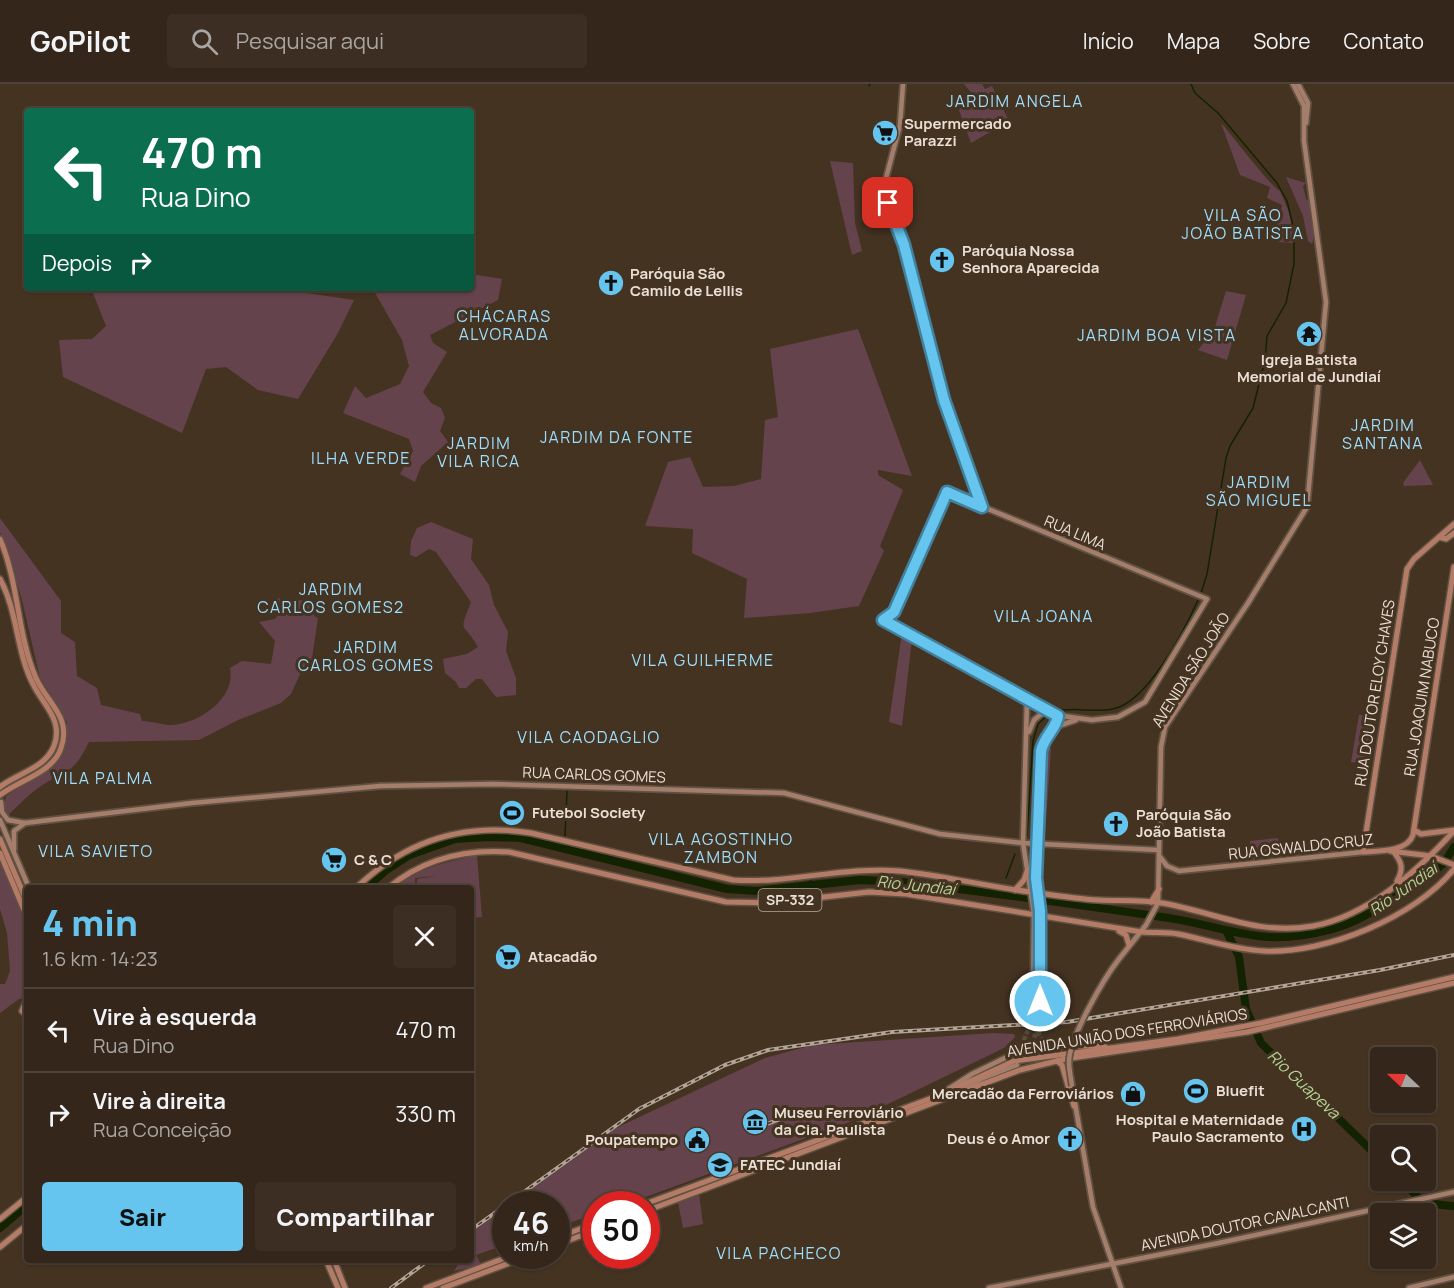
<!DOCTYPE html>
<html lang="pt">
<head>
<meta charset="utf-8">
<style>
  :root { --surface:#34261a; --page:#3c2e23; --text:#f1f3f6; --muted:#a9a5a2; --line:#4e4339; --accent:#65c5ee }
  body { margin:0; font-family:Manrope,sans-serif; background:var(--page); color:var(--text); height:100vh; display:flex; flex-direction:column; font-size:22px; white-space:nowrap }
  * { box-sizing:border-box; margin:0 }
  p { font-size:20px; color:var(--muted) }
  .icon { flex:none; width:33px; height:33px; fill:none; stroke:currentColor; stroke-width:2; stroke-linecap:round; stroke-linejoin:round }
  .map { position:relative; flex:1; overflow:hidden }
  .panel { position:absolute; left:24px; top:801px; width:450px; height:378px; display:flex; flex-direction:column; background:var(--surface); border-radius:6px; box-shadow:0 2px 4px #0004,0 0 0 2px var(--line) }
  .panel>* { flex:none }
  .banner { position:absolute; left:24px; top:24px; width:450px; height:183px; border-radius:6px; box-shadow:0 2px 4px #0004,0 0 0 2px var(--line); background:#0b6e4f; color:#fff; overflow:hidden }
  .needle { width:39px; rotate:292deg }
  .fabs { position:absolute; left:1370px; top:963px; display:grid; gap:12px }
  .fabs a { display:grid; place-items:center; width:66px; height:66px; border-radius:6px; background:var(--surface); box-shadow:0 2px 4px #0004,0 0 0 2px var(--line); font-size:30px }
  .speed { position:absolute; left:492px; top:1107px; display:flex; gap:12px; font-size:30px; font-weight:700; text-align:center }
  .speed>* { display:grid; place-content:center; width:78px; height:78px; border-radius:50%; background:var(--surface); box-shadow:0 2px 4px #0004,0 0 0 2px var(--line); line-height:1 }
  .speed small { font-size:15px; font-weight:400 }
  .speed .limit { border:9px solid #d22; background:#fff; color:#111 }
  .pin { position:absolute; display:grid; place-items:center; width:51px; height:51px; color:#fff; margin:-26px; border-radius:12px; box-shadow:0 3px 9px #0006 }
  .me { position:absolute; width:66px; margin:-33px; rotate:0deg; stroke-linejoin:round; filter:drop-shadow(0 0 4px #0008) }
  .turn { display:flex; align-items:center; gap:21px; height:126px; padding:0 18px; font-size:27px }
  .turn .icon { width:78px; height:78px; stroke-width:2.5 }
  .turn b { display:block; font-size:42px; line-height:51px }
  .then { display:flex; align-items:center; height:57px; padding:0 18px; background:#0003; gap:12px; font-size:22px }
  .round { display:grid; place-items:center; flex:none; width:63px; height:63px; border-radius:6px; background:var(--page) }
  .overview { display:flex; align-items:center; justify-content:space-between; height:102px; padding:0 18px }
  h1 { font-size:36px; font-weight:800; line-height:45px; color:var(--accent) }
  .action { display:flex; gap:12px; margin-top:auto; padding:12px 18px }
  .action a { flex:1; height:69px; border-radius:6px; background:var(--accent); color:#111; font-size:24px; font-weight:800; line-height:69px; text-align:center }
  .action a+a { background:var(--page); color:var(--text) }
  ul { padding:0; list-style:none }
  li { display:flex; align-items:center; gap:18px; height:84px; padding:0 18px; border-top:2px solid var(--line) }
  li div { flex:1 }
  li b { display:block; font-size:22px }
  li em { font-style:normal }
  header { display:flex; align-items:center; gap:36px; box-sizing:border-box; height:84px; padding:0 30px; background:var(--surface); border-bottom:2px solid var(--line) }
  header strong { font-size:28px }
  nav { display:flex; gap:33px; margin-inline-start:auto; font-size:21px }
  .search { width:420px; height:54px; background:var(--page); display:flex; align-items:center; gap:15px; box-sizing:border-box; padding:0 21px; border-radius:6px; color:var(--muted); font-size:22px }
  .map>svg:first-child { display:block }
  .green { fill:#65434d }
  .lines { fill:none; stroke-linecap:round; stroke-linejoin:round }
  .stream { stroke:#132301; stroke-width:1.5 }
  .river { stroke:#132301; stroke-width:8 }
  .secondary-tunnel { stroke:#5e4d3d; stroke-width:4.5; stroke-dasharray:4.5 2; stroke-linecap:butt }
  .primary-tunnel { stroke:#5e4d3d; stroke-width:5; stroke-dasharray:5 2.5; stroke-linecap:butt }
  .secondary-casing { stroke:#605243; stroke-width:8 }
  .primary-casing { stroke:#605243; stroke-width:8 }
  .secondary { stroke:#a57e6b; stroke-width:4.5 }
  .primary { stroke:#b47b67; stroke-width:5 }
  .rail-casing { stroke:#b2a598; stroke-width:4 }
  .rail { stroke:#453322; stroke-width:1.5; stroke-dasharray:4.5; stroke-linecap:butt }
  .secondary-bridge-casing { stroke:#605243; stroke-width:8; stroke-linecap:butt }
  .secondary-bridge { stroke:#a57e6b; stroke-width:4.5 }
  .route-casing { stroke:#42809b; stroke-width:15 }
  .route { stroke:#65c5ee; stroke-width:10 }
  .labels { text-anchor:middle; stroke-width:6; stroke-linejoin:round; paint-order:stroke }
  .shield { fill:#453322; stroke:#b8ab9f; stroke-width:1.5 }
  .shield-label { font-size:14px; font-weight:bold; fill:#eadfd4 }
  .poi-label { font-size:15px; font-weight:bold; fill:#eadfd4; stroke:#453322; text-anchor:start }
  .street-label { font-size:15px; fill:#eadfd4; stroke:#453322 }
  .neighbourhood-label { font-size:16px; letter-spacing:1.5px; fill:#9bdefd; stroke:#453322 }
  .water-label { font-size:16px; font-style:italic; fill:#b2d495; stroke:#453322 }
</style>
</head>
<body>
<header>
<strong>GoPilot</strong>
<div class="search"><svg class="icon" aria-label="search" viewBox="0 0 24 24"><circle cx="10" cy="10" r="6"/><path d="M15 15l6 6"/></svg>Pesquisar aqui</div>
<nav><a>Início</a><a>Mapa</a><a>Sobre</a><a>Contato</a></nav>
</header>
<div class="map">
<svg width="1454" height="1204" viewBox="0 0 1454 1204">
  <rect width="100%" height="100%" fill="#453322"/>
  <g class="green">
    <polygon points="964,0 982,0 985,5 992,2 1009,37 971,59 959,26 974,12"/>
    <path d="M1221,39C1232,51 1271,103 1280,107L1289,128L1295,159L1277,158L1283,144L1278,141L1282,121L1267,114L1270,103L1240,91Z"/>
    <polygon points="830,77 853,79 855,139 862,167 852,171"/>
    <path d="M1286,93L1306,99L1303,102L1306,115L1312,119C1306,133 1317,148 1312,160L1308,157L1303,132Z"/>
    <polygon points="471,190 502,195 498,216 430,251 433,259 447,268 423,308 431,319 441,324 445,334 440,347 448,358 421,382 415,398 400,390 413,367 409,355 343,329 355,302 366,314 400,300 409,282 402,256 374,207 382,204 471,204"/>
    <polygon points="91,204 295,204 300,208 354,216 338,249 298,315 258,306 226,283 206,285 182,349 63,293 59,256 92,255 106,242"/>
    <polygon points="1226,207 1246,211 1227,276 1198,266 1214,246"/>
    <polygon points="858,245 912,392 878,386 878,391 903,406 880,462 884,467 859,522 810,529 744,534 747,495 692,469 693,445 645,442 668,378 690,373 703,403 734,402 761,395 765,336 778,333 770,265"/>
    <polygon points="1420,376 1433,401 1404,402 1403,399"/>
    <path d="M0,434L61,517V549L75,558L77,592L97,604L101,621L140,630L142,637C153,637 164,642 174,641C201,638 236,614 230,584L242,577L271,580L275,557L259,538L275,535L285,524L275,514L308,517L313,521L314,532L318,534L312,574L301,588L291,610L281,619L238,636L199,656L89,658C72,692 68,684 41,702C29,710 19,721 8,731L4,724L6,712L54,681L65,663L67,638L40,594L21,512L0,448Z"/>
    <path d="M431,438L473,455L471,475L489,501L494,521L508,548L506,567L516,594V611L496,613L482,595H476L466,604H459L456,598L445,589L443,575L467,570L478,563C463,536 458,552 471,518L436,468L429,465L416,473L410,471L411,457L417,444Z"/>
    <polygon points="902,549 912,555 902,642 889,638"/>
    <polygon points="1359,631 1377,632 1369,681 1351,678"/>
    <polygon points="1047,660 1051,665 1045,753 1041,751"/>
    <polygon points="1278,754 1279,771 1252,775 1250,757"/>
    <polygon points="0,769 27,819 27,909 25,914 19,915 0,929 0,900 5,900 10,887 7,849 0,825"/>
    <path d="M477,771L482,833L471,834V804H417V795L436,792L415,794V804H394C418,784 447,778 477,771Z"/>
    <polygon points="993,949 1014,950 1015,953 1004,964 855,1036 651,1111 623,1120 596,1120 595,1130 557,1143 556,1120 510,1120 614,1045 765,974 813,961"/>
    <polygon points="699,1110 703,1140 683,1144 678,1118"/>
    <polygon points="505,1124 505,1161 476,1171 481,1181 454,1187 461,1176 471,1176 471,1149"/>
  </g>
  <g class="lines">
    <g class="stream">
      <polyline points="1191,0 1195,9 1218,29 1277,99 1287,117 1294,146 1294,180 1286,219 1267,252 1265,276 1253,324 1230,362 1226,374 1207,490 1201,509"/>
      <polyline points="869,2 870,0"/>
      <path d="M1053,628C1072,622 1094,629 1113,625C1148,618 1185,545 1199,514"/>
      <polyline points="565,752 567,707"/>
      <polyline points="1027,752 1033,657 1038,640 1049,630"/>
      <polyline points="565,766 565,762"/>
      <polyline points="1006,794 1015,770"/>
      <polyline points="809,803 811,795"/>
    </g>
    <g class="river">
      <path d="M366,804L385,787L410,771L455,755L488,753L521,754L727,805L756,807L860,796L903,798C992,809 1080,821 1169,834C1232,844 1262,864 1329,846C1371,836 1400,806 1436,786L1444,779L1454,763"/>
      <polyline points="1227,848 1239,873 1246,925 1261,959 1374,1069 1380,1071"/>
      <path d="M1403,1096C1420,1120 1426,1120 1454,1122"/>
      <polyline points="0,1144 27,1121"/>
    </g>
    <g class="secondary-tunnel">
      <path d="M1005,974C1029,960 1029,943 1033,917"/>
      <path d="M1017,981C1036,963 1038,942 1040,917"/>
    </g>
    <polyline class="primary-tunnel" points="1038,947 1040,954 1050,962"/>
    <g class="secondary-casing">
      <g id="secondary">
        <polyline points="903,0 900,41 885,98 886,108 904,161 944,316 982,423"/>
        <polyline points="1298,0 1308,19 1306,39"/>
        <polygon points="947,408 1207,515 1145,618 1118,633 1092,636 1055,631 883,536 894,527"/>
        <polyline points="1027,616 1023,759 1034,830 1033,917"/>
        <polyline points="1055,643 1076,636"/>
        <polyline points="1029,648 1034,636 1046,626"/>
        <polyline points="1,718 2,728 8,736 25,739 192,719 380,702 493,700 784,709 940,750 1023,759 1158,766"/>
        <polyline points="0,736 29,804"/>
        <polyline points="14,766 14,747 25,739"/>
        <polyline points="1160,773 1167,782 1179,787 1363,768"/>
        <polyline points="1119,875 1146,841 1158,819 1161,663 1165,643 1248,519 1307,423 1326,218 1304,57 1304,22 1293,0"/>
        <path d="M1040,917V827L1036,794L1041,667C1044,652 1057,644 1058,632"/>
        <polyline points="1072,1002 1093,1123 1121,1204"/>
        <polyline points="947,1006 972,990 1005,974"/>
        <polyline points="954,1010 981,995 1017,981"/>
        <polyline points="989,1204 1214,1160 1454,1108"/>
        <polyline points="1409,1204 1454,1193"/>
      </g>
    </g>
    <g class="primary-casing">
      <g id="primary">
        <path d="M1454,440L1414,475L1407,485L1363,768C1379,767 1407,768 1413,751L1454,483"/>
        <polyline points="1439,453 1446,455 1454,449"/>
        <path d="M0,455C19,499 17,551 36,594C47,619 72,633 61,664C53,689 19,696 0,711"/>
        <path d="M0,495C18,528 16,567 33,600C43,621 64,636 54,662C45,685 17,689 0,703"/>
        <polyline points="1414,746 1421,750 1454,746"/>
        <polyline points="0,755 27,818"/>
        <polyline points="1390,767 1431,772 1454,781"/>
        <path d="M1393,767C1402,778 1404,785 1397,797"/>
        <polyline points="0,769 27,833"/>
        <path d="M356,804C405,757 463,738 531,749L733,796C789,800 843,782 900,787C947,792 993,804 1039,809C1059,812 1079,815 1098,816C1119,817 1141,816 1162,819C1215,828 1257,852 1313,842C1368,832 1417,787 1454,747"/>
        <path d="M388,804C423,775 464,765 509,768L726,818L770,819L869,808L906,810L1142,848C1154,849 1167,848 1178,850C1207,856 1236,866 1264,867C1326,870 1415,833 1454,785"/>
        <polyline points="1015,806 1024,796 1027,787"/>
        <polyline points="1151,818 1159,805"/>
        <polyline points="1119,847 1126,851 1129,861"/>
        <polyline points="27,915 22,927 27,932"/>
        <polyline points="1050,962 1105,962"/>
        <polyline points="1057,977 1062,981 1074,1022"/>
        <polyline points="645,1120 940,1011 1014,977 1178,955 1261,939 1454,893"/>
        <polyline points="646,1127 1020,986 1065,975 1247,948 1454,899"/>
        <polyline points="0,1135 27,1113"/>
        <polyline points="556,1154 596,1139"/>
        <polyline points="556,1161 596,1146"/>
        <polyline points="0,1163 27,1141"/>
        <polyline points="326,1176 338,1204"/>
        <polyline points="334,1176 345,1204"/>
        <polyline points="426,1204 510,1172"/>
        <polyline points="443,1204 528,1172"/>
      </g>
    </g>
    <use href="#secondary" class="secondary"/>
    <use href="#primary" class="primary"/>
    <g class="rail-casing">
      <g id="rail">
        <polyline points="751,1046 801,1027"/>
        <polyline points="471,1146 639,1025 725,981 768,966 892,948 1067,938 1380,886 1454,871"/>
        <polyline points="391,1204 429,1176"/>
      </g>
    </g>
    <use href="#rail" class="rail"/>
    <g class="secondary-bridge-casing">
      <path id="secondary-bridge" d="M1072,1002C1071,994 1069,986 1069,978C1069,954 1104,894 1119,875"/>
    </g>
    <use href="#secondary-bridge" class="secondary-bridge"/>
  </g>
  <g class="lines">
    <g class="route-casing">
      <path id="route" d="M888,119L904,161L944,316L982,423L947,408L894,528L883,536L1058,632C1057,644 1044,652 1041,667L1036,794L1040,827V917"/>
    </g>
    <use href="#route" class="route"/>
  </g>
  <defs>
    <g id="supermarket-disc" transform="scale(1.35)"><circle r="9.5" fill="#65c5ee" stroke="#453322"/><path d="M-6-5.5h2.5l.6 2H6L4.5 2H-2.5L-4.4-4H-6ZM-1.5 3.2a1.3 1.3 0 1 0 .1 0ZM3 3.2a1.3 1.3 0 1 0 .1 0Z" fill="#111"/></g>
    <g id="church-disc" transform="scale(1.35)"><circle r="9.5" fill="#65c5ee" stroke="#453322"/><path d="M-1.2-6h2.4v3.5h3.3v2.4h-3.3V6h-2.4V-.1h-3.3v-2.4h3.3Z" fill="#111"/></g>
    <g id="temple-disc" transform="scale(1.35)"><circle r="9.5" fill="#65c5ee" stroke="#453322"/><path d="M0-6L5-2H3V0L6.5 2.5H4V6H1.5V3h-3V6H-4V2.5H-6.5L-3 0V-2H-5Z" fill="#111"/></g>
    <g id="stadium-disc" transform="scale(1.35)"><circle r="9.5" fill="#65c5ee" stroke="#453322"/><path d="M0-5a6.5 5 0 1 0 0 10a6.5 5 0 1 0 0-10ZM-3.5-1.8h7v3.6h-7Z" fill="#111"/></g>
    <g id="shop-disc" transform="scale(1.35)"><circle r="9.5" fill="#65c5ee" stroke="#453322"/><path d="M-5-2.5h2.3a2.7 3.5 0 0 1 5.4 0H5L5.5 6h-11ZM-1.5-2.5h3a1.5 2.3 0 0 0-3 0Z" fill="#111"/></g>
    <g id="museum-disc" transform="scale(1.35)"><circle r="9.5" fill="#65c5ee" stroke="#453322"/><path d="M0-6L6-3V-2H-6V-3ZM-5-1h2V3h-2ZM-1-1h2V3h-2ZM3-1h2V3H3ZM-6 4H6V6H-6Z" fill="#111"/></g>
    <g id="hospital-disc" transform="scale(1.35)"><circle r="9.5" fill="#65c5ee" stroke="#453322"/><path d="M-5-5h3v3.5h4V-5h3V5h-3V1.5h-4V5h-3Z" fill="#111"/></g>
    <g id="civic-disc" transform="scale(1.35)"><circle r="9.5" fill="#65c5ee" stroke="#453322"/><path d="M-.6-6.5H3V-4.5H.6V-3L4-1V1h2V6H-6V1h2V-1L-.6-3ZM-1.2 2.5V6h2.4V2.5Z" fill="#111"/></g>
    <g id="university-disc" transform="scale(1.35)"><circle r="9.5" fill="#65c5ee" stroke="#453322"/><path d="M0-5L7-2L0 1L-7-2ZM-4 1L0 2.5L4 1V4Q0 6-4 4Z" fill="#111"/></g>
  </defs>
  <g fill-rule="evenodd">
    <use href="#supermarket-disc" x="885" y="49"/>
    <use href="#church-disc" x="942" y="176"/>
    <use href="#church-disc" x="611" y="199"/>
    <use href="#temple-disc" x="1309" y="250"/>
    <use href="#stadium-disc" x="512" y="729"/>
    <use href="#church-disc" x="1116" y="740"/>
    <use href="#supermarket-disc" x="334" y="776"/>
    <use href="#supermarket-disc" x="508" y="873"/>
    <use href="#stadium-disc" x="1196" y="1007"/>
    <use href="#shop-disc" x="1133" y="1010"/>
    <use href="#museum-disc" x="755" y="1038"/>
    <use href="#hospital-disc" x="1304" y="1045"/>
    <use href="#church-disc" x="1070" y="1055"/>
    <use href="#civic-disc" x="697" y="1056"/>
    <use href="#university-disc" x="720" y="1081"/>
  </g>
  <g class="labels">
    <rect class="shield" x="758.5" y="805" width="63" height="22" rx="4.5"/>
    <g class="shield-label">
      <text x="790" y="821">SP-332</text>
    </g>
    <g class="poi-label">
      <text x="904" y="45">Supermercado<tspan x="904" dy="17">Parazzi</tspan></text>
      <text x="962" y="172">Paróquia Nossa<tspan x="962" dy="17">Senhora Aparecida</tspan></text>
      <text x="630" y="195">Paróquia São<tspan x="630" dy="17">Camilo de Lellis</tspan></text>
      <text x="1309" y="281" text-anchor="middle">Igreja Batista<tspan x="1309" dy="17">Memorial de Jundiaí</tspan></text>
      <text x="532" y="734">Futebol Society</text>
      <text x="1136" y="736">Paróquia São<tspan x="1136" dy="17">João Batista</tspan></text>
      <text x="354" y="781">C &amp; C</text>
      <text x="528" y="878">Atacadão</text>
      <text x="1216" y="1012">Bluefit</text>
      <text x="1114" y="1015" text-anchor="end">Mercadão da Ferroviários</text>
      <text x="774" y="1034">Museu Ferroviário<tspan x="774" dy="17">da Cia. Paulista</tspan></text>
      <text x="1284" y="1041" text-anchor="end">Hospital e Maternidade<tspan x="1284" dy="17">Paulo Sacramento</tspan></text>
      <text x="1050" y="1060" text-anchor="end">Deus é o Amor</text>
      <text x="678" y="1061" text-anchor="end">Poupatempo</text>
      <text x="740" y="1086">FATEC Jundiaí</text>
    </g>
    <g class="street-label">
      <text transform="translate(1075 449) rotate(23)" y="5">RUA LIMA</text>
      <text transform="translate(1191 586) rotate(-58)" y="5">AVENIDA SÃO JOÃO</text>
      <text transform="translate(1375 609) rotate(-81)" y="5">RUA DOUTOR ELOY CHAVES</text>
      <text transform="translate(1422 613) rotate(-81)" y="5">RUA JOAQUIM NABUCO</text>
      <text transform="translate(594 691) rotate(2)" y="5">RUA CARLOS GOMES</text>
      <text transform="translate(1301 763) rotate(-6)" y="5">RUA OSWALDO CRUZ</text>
      <text transform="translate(1127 949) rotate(-9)" y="5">AVENIDA UNIÃO DOS FERROVIÁRIOS</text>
      <text transform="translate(1245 1140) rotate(-12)" y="5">AVENIDA DOUTOR CAVALCANTI</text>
    </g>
    <g class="neighbourhood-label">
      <text x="1015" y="23">JARDIM ANGELA</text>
      <text x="1243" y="137">VILA SÃO<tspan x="1243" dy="18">JOÃO BATISTA</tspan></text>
      <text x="504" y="238">CHÁCARAS<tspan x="504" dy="18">ALVORADA</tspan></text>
      <text x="1157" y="257">JARDIM BOA VISTA</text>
      <text x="1383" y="347">JARDIM<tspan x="1383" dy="18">SANTANA</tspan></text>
      <text x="617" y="359">JARDIM DA FONTE</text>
      <text x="479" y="365">JARDIM<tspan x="479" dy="18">VILA RICA</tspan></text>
      <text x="361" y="380">ILHA VERDE</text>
      <text x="1259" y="404">JARDIM<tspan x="1259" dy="18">SÃO MIGUEL</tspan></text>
      <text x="331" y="511">JARDIM<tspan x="331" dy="18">CARLOS GOMES2</tspan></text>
      <text x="1044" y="538">VILA JOANA</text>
      <text x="366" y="569">JARDIM<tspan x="366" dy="18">CARLOS GOMES</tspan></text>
      <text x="703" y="582">VILA GUILHERME</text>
      <text x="589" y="659">VILA CAODAGLIO</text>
      <text x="103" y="700">VILA PALMA</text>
      <text x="721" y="761">VILA AGOSTINHO<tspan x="721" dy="18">ZAMBON</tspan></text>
      <text x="96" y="773">VILA SAVIETO</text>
      <text x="779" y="1175">VILA PACHECO</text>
    </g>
    <g class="water-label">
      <text transform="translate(916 801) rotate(6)" y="6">Rio Jundiaí</text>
      <text transform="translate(1403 805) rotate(-35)" y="6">Rio Jundiaí</text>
      <text transform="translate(1304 1000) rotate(43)" y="6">Rio Guapeva</text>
    </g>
  </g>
</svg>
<div class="fabs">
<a><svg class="needle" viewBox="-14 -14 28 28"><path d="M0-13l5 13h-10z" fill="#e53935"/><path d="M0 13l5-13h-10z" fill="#a9a5a2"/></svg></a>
<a><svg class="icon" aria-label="search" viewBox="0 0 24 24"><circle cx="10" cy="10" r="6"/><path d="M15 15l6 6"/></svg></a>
<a><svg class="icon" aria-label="layers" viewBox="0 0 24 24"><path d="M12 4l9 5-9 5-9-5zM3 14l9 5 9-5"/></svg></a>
</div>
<div class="speed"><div>46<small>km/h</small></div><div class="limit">50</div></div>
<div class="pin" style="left:888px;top:119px;background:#d93025"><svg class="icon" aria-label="arrive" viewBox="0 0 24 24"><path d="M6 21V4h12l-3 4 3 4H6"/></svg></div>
<svg class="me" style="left:1040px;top:917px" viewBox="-20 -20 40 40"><circle r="17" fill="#65c5ee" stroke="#fff" stroke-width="3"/><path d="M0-11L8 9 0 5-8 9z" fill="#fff"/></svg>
<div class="banner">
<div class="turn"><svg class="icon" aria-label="left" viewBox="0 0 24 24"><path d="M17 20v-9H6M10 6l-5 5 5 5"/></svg><div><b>470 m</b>Rua Dino</div></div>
<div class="then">Depois<svg class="icon" aria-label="right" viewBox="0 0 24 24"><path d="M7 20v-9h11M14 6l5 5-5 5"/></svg></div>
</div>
<section class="panel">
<div class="overview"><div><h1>4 min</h1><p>1.6 km · 14:23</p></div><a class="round"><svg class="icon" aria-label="close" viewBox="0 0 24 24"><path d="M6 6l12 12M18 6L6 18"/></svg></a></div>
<ul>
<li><svg class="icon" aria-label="left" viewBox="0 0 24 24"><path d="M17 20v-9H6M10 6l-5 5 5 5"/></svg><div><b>Vire à esquerda</b><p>Rua Dino</p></div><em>470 m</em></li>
<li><svg class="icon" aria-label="right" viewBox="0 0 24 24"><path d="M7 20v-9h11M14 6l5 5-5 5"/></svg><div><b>Vire à direita</b><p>Rua Conceição</p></div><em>330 m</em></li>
</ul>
<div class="action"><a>Sair</a><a>Compartilhar</a></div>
</section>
</div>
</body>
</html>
